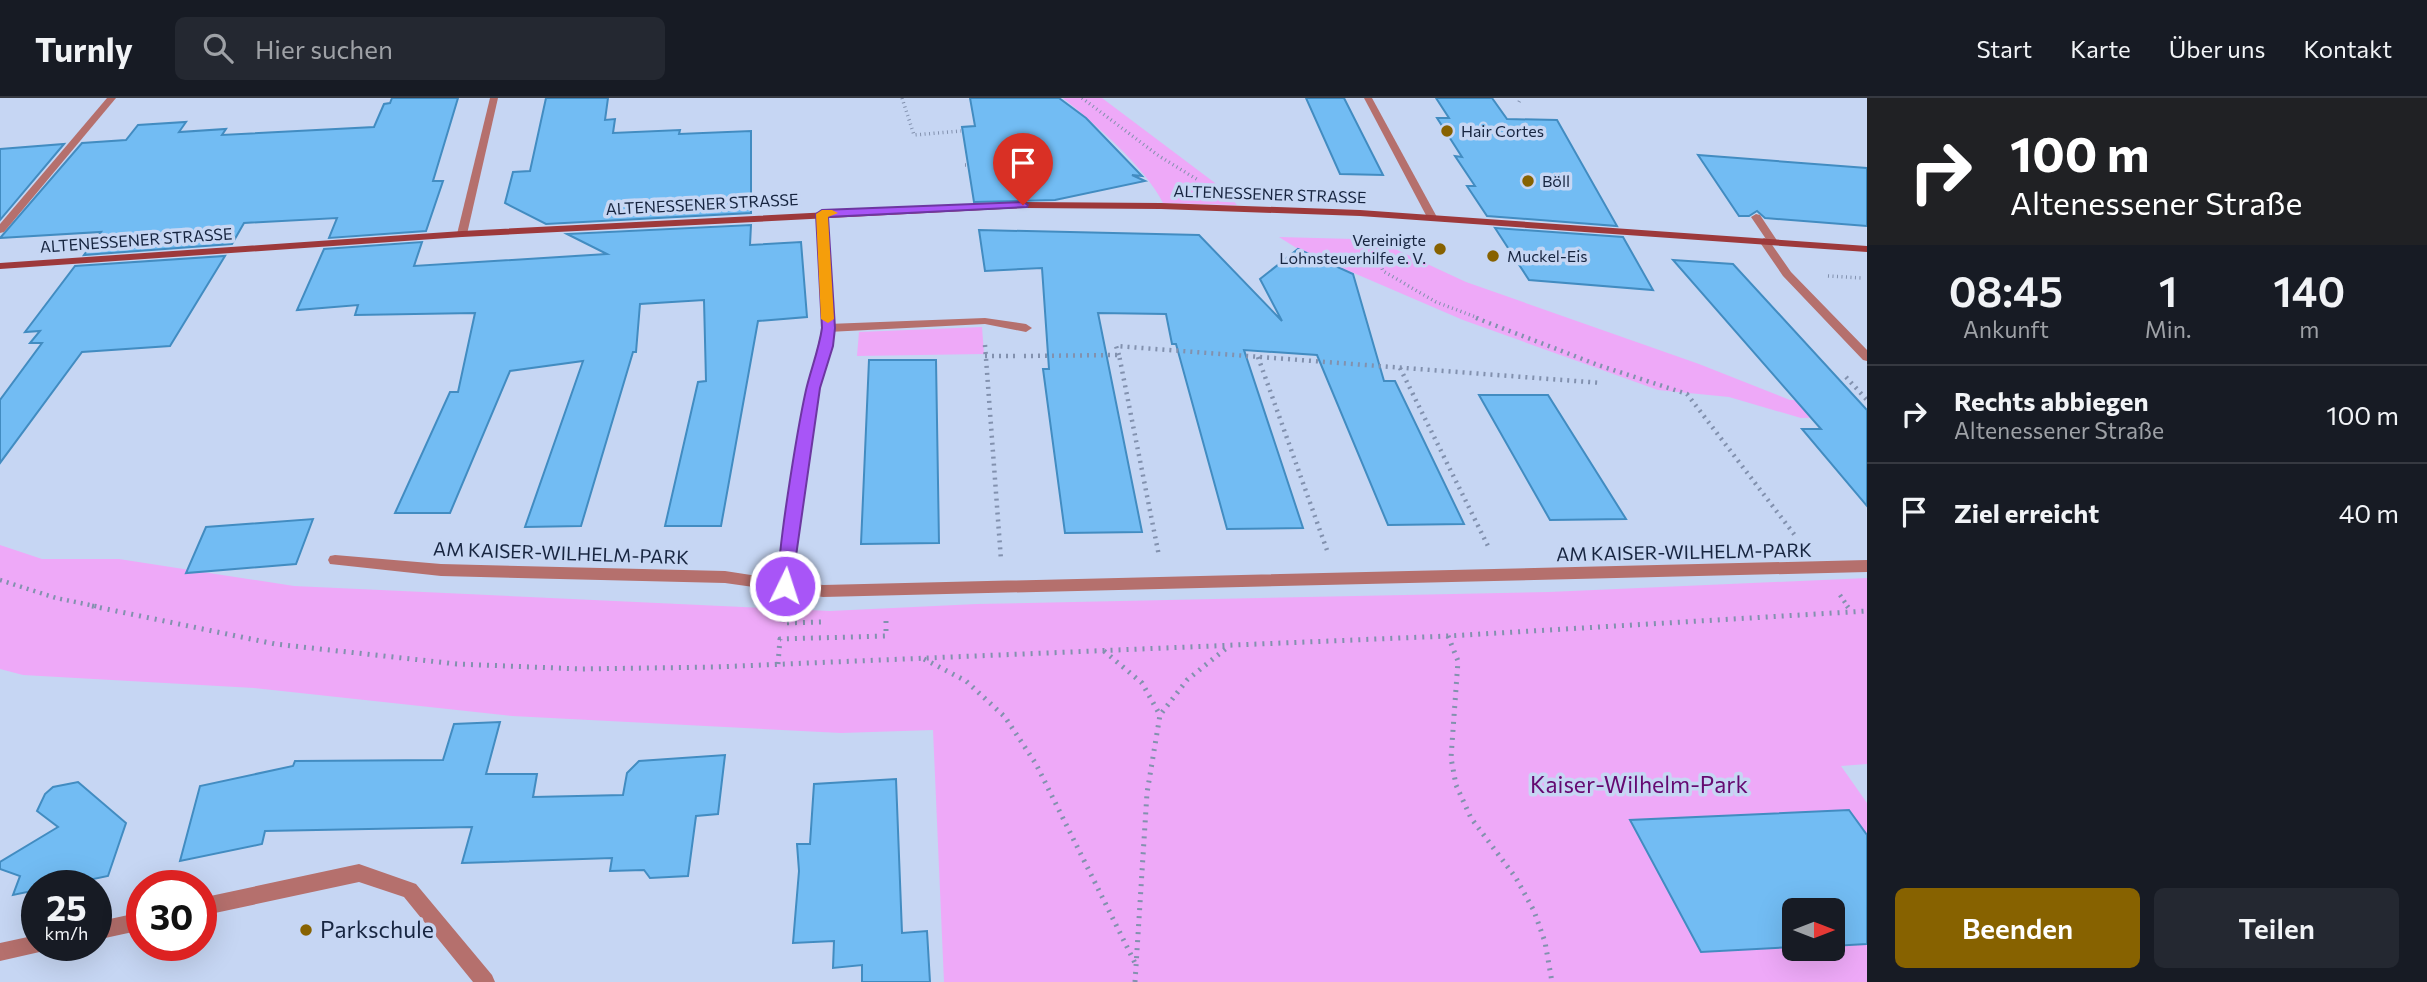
<!DOCTYPE html>
<html lang="de">
<head>
<meta charset="utf-8">
<style>
  :root { --surface:#171b24; --page:#242831; --text:#f1f3f6; --muted:#9ea1a6; --line:#363941; --accent:#876200 }
  body { margin:0; font-family:Commissioner,sans-serif; background:var(--page); color:var(--text); height:100vh; display:flex; flex-direction:column; font-size:26px; white-space:nowrap }
  * { box-sizing:border-box; margin:0 }
  p { font-size:23px; color:var(--muted) }
  .icon { flex:none; width:38px; height:38px; fill:none; stroke:currentColor; stroke-width:2; stroke-linecap:round; stroke-linejoin:round }
  .map { position:relative; flex:1; overflow:hidden }
  .drawer { display:flex; flex-direction:column; background:var(--surface); width:560px }
  .drawer>* { flex:none }
  .guide { background:#202124; color:#fff; overflow:hidden }
  .needle { width:46px; rotate:90deg }
  .controls { position:absolute; left:1782px; top:800px; display:grid; gap:14px }
  .controls a { display:grid; place-items:center; width:63px; height:63px; border-radius:10px; background:var(--surface); box-shadow:0 7px 28px #0002; font-size:35px }
  .speed { position:absolute; left:21px; top:772px; display:flex; gap:14px; font-size:35px; font-weight:700; text-align:center }
  .speed>* { display:grid; place-content:center; width:91px; height:91px; border-radius:50%; background:var(--surface); box-shadow:0 7px 28px #0002; line-height:1 }
  .speed small { font-size:18px; font-weight:400 }
  .speed .limit { border:10px solid #d22; background:#fff; color:#111 }
  .pin { position:absolute; display:grid; place-items:center; width:60px; height:60px; color:#fff; margin:-72px -30px; border-radius:50% 50% 50% 0; rotate:-45deg; box-shadow:0 0 7px #0007 }
  .pin .icon { rotate:45deg }
  .me { position:absolute; width:77px; margin:-38px; rotate:4deg; stroke-linejoin:round; filter:drop-shadow(0 0 5px #0008) }
  .turn { display:flex; align-items:center; gap:24px; height:147px; padding:0 28px; font-size:32px }
  .turn .icon { width:91px; height:91px; stroke-width:2.5 }
  .turn b { display:block; font-size:49px; line-height:60px }
  .eta { display:flex; justify-content:space-evenly; align-items:center; height:119px; text-align:center }
  .eta b { font-size:42px; font-weight:600; line-height:49px }
  .primary-button { display:flex; gap:14px; margin-top:auto; padding:14px 28px }
  .primary-button a { flex:1; height:80px; border-radius:10px; background:var(--accent); color:#fff; font-size:28px; font-weight:600; line-height:80px; text-align:center }
  .primary-button a+a { background:var(--page); color:var(--text) }
  ul { padding:0; list-style:none }
  li { display:flex; align-items:center; gap:21px; height:98px; padding:0 28px; border-top:2px solid var(--line) }
  li div { flex:1 }
  li b { display:block; font-size:26px }
  li em { font-style:normal }
  header { display:flex; align-items:center; gap:42px; box-sizing:border-box; height:98px; padding:0 35px; background:var(--surface); border-bottom:2px solid var(--line) }
  header strong { font-size:33px }
  nav { display:flex; gap:38px; margin-inline-start:auto; font-size:24px }
  .search { width:490px; height:63px; background:var(--page); display:flex; align-items:center; gap:18px; box-sizing:border-box; padding:0 24px; border-radius:10px; color:var(--muted); font-size:26px }
  main { display:flex; flex:1; min-height:0 }
  .map>svg:first-child { display:block }
  .green { fill:#eea9f8; fill-rule:evenodd }
  .building { fill:#72bcf3; stroke:#428cc1; stroke-width:2 }
  .lines { fill:none; stroke-linecap:round; stroke-linejoin:round }
  .path-far2 { stroke:#8291ae; stroke-width:3.5; stroke-dasharray:1 3.5; stroke-linecap:butt }
  .path-far1 { stroke:#8291ae; stroke-width:4.5; stroke-dasharray:2 5; stroke-linecap:butt }
  .path { stroke:#8291ae; stroke-width:5; stroke-dasharray:2 6; stroke-linecap:butt }
  .lane { fill:#b5706d; fill-rule:evenodd }
  .street { fill:#b5706d; fill-rule:evenodd }
  .secondary { fill:#9d393b; fill-rule:evenodd }
  .route { fill:#a855f7; stroke:#6d37a1; stroke-width:2 }
  .slow { fill:#f59e0b }
  .poi-dot { fill:#876200; stroke:#c6d6f3; stroke-width:2.5 }
  .labels { text-anchor:middle; stroke-width:7; stroke-linejoin:round; paint-order:stroke }
  .far-poi-label { font-size:16px; fill:#172540; stroke:#c6d6f3; text-anchor:start }
  .far-street-label { font-size:16px; fill:#172540; stroke:#c6d6f3 }
  .street-label { font-size:19px; fill:#172540; stroke:#c6d6f3 }
  .near-park-label { font-size:23px; fill:#650971; stroke:#c6d6f3 }
  .near-poi-label { font-size:23px; fill:#172540; stroke:#c6d6f3; text-anchor:start }
</style>
</head>
<body>
<header>
<strong>Turnly</strong>
<div class="search"><svg class="icon" aria-label="search" viewBox="0 0 24 24"><circle cx="10" cy="10" r="6"/><path d="M15 15l6 6"/></svg>Hier suchen</div>
<nav><a>Start</a><a>Karte</a><a>Über uns</a><a>Kontakt</a></nav>
</header>
<main>
<div class="map">
<svg width="1867" height="884" viewBox="0 0 1867 884">
  <rect width="100%" height="100%" fill="#c6d6f3"/>
  <g class="green">
    <path d="M1063,0H1102L1219,88L1237,107L1163,105C1146,70 1094,25 1063,0Z"/>
    <polygon points="1279,139 1391,142 1395,151 1466,184 1699,266 1790,302 1859,303 1867,318 1801,320 1729,299 1658,292 1463,222 1298,151"/>
    <polygon points="982,229 984,256 857,258 859,234"/>
    <path d="M0,447L42,461H119L294,488L830,513L977,506L1549,494L1867,480V666L1841,668L1867,705V884H944L933,632L841,635L512,618L254,590L23,577L0,571ZM1794,812H1832V850H1794Z"/>
  </g>
  <g class="building">
    <polygon points="392,0 458,0 433,83 443,83 426,133 329,140 337,120 244,125 232,146 84,157 101,134 0,140 82,45 126,42 138,27 186,24 179,34 226,31 222,37 374,29 384,6 390,5"/>
    <polygon points="546,0 608,0 605,22 615,21 613,35 680,32 679,36 751,33 751,115 546,126 505,105 513,74 530,73"/>
    <polygon points="970,0 1059,0 1086,20 1142,78 1132,77 1145,83 1055,102 974,104 962,29 975,28"/>
    <polygon points="1306,0 1344,0 1383,77 1340,76"/>
    <polygon points="1436,0 1492,0 1507,21 1557,22 1617,128 1487,118 1467,88 1475,88 1455,58 1462,59 1437,20 1449,20"/>
    <polygon points="64,46 0,122 0,51"/>
    <polygon points="1698,57 1867,70 1867,128 1765,120 1757,113 1749,118 1739,118"/>
    <polygon points="751,127 750,147 801,144 807,219 758,223 721,428 665,428 698,284 706,283 704,202 640,206 636,254 633,254 581,428 525,429 583,263 510,273 450,415 395,415 450,294 458,294 475,215 355,217 358,207 297,212 324,151 422,144 414,168 607,156 567,136"/>
    <polygon points="1495,130 1623,139 1653,192 1529,182"/>
    <polygon points="979,132 1199,137 1282,223 1260,181 1298,151 1353,176 1384,283 1395,283 1464,426 1388,427 1317,257 1244,252 1303,430 1227,431 1176,246 1172,246 1166,216 1098,215 1142,434 1065,435 1043,271 1049,271 1042,170 985,173"/>
    <polygon points="225,158 170,248 82,254 0,365 0,302 42,245 30,245 40,233 25,234 75,168"/>
    <polygon points="1673,162 1733,166 1867,312 1867,408 1802,331 1821,331"/>
    <polygon points="869,262 936,262 939,445 861,446"/>
    <polygon points="1479,297 1548,297 1626,421 1550,422"/>
    <polygon points="313,421 296,466 186,475 206,429"/>
    <polygon points="500,624 486,676 537,676 533,699 623,697 627,675 639,663 725,657 718,716 696,718 688,778 650,780 644,772 610,773 612,760 462,765 472,729 265,733 262,746 180,763 200,688 293,668 295,663 443,662 454,626"/>
    <polygon points="896,681 902,835 927,833 930,884 862,884 862,867 833,870 834,843 793,845 799,773 797,746 810,746 814,686"/>
    <polygon points="78,684 126,725 108,778 60,788 37,788 37,792 13,797 20,778 0,771 0,764 58,729 37,713 45,696 53,689"/>
    <polygon points="1849,712 1867,737 1867,846 1832,848 1832,812 1794,812 1794,849 1701,854 1630,722"/>
  </g>
  <g class="lines">
    <g class="path-far2">
      <polyline points="902,0 914,37 961,33"/>
      <polyline points="1082,0 1159,58 1198,82"/>
      <polyline points="1519,4 1521,0"/>
      <polyline points="965,67 968,67"/>
      <polyline points="1369,142 1383,173 1436,204 1481,221"/>
      <polyline points="1828,178 1862,180"/>
    </g>
    <g class="path-far1">
      <polyline points="1476,220 1598,267 1687,296 1797,440"/>
      <polyline points="985,247 1001,462"/>
      <polyline points="1119,257 1116,248 1602,285"/>
      <polyline points="985,258 1015,258"/>
      <polyline points="1024,258 1119,257 1159,458"/>
      <polyline points="1258,259 1328,455"/>
      <polyline points="1400,270 1489,450"/>
      <polyline points="1846,279 1867,302"/>
      <polyline points="0,482 56,500 100,509"/>
      <polyline points="1840,497 1848,509"/>
    </g>
    <g class="path">
      <polyline points="92,508 275,546 457,566 581,571 715,569 1448,538 1867,513"/>
      <polyline points="1847,508 1851,513"/>
      <polyline points="783,514 782,525 821,524"/>
      <polyline points="1448,538 1458,563 1451,660 1456,687 1471,720 1516,780 1534,813 1545,844 1552,884"/>
      <polyline points="1104,553 1142,585 1160,617"/>
      <polyline points="924,561 966,583 1005,619 1036,666 1136,867"/>
      <polyline points="778,566 780,541 886,538 886,522 883,522"/>
      <polyline points="1135,884 1147,695 1160,617 1187,582 1229,548"/>
    </g>
    <g class="lane">
      <polygon points="107,0 116,0 4,134 0,135 0,126"/>
      <polygon points="1756,116 1760,117 1778,144 1777,146 1769,146 1768,144 1751,119"/>
      <polygon points="985,220 1026,226 1032,230 1026,234 985,226 828,234 822,230 828,226"/>
    </g>
    <g class="street">
      <polygon points="490,0 498,0 467,136 462,139 457,136"/>
      <polygon points="1364,0 1372,0 1438,121 1437,123 1428,121"/>
      <polygon points="822,113 827,116 834,230 819,292 806,365 793,483 823,487 1867,462 1867,474 823,499 725,485 441,478 330,466 328,462 330,458 335,457 441,466 725,473 778,481 793,365 807,292 822,230 817,116"/>
      <polygon points="1764,140 1768,141 1791,174 1867,252 1867,263 1863,262 1783,178 1759,143"/>
      <polygon points="359,766 416,786 492,877 495,884 473,884 404,799 359,784 201,818 201,800"/>
      <polygon points="142,814 142,832 96,842 96,824"/>
      <polygon points="37,837 37,847 46,847 44,853 0,863 0,845"/>
    </g>
    <polygon class="secondary" points="1023,104 1161,105 1360,112 1867,148 1867,154 1360,118 1161,111 1023,110 462,139 0,171 0,165 462,133"/>
  </g>
  <path class="route" d="M1023,104L1028,107L1027,109L828,119L835,230L833,248L820,290L791,493H780C772,477 800,319 806,292C811,271 819,251 822,230L816,116L822,112Z"/>
  <polygon class="slow" points="822,112 832,112 838,115 828,119 834,221 828,225 821,221 816,116"/>
  <g class="poi-dot">
    <circle cx="1447" cy="33" r="7"/>
    <circle cx="1528" cy="83" r="7"/>
    <circle cx="1440" cy="151" r="7"/>
    <circle cx="1493" cy="158" r="7"/>
    <circle cx="306" cy="832" r="7"/>
  </g>
  <g class="labels">
    <g class="far-poi-label">
      <text x="1461" y="39">Hair Cortes</text>
      <text x="1542" y="89">Böll</text>
      <text x="1426" y="148" text-anchor="end">Vereinigte<tspan x="1426" dy="18">Lohnsteuerhilfe e. V.</tspan></text>
      <text x="1507" y="164">Muckel-Eis</text>
    </g>
    <g class="far-street-label">
      <text transform="translate(1270 96) rotate(2)" y="6">ALTENESSENER STRASSE</text>
      <text transform="translate(702 106) rotate(-3)" y="6">ALTENESSENER STRASSE</text>
      <text transform="translate(136 142) rotate(-4)" y="6">ALTENESSENER STRASSE</text>
    </g>
    <g class="street-label">
      <text transform="translate(1684 454) rotate(-1)" y="7">AM KAISER-WILHELM-PARK</text>
      <text transform="translate(561 455) rotate(2)" y="7">AM KAISER-WILHELM-PARK</text>
    </g>
    <g class="near-park-label">
      <text x="1639" y="695">Kaiser-Wilhelm-Park</text>
    </g>
    <g class="near-poi-label">
      <text x="320" y="840">Parkschule</text>
    </g>
  </g>
</svg>
<div class="controls">
<a><svg class="needle" viewBox="-14 -14 28 28"><path d="M0-13l5 13h-10z" fill="#e53935"/><path d="M0 13l5-13h-10z" fill="#9ea1a6"/></svg></a>
</div>
<div class="speed"><div>25<small>km/h</small></div><div class="limit">30</div></div>
<div class="pin" style="left:1023px;top:107px;background:#d93025"><svg class="icon" aria-label="arrive" viewBox="0 0 24 24"><path d="M6 21V4h12l-3 4 3 4H6"/></svg></div>
<svg class="me" style="left:785px;top:488px" viewBox="-20 -20 40 40"><circle r="17" fill="#a855f7" stroke="#fff" stroke-width="3"/><path d="M0-11L8 9 0 5-8 9z" fill="#fff"/></svg>
</div>
<section class="drawer">
<div class="guide">
<div class="turn"><svg class="icon" aria-label="right" viewBox="0 0 24 24"><path d="M7 20v-9h11M14 6l5 5-5 5"/></svg><div><b>100 m</b>Altenessener Straße</div></div>
</div>
<div class="eta">
<div><b>08:45</b><p>Ankunft</p></div>
<div><b>1</b><p>Min.</p></div>
<div><b>140</b><p>m</p></div>
</div>
<ul>
<li><svg class="icon" aria-label="right" viewBox="0 0 24 24"><path d="M7 20v-9h11M14 6l5 5-5 5"/></svg><div><b>Rechts abbiegen</b><p>Altenessener Straße</p></div><em>100 m</em></li>
<li><svg class="icon" aria-label="arrive" viewBox="0 0 24 24"><path d="M6 21V4h12l-3 4 3 4H6"/></svg><div><b>Ziel erreicht</b></div><em>40 m</em></li>
</ul>
<div class="primary-button"><a>Beenden</a><a>Teilen</a></div>
</section>
</main>
</body>
</html>
